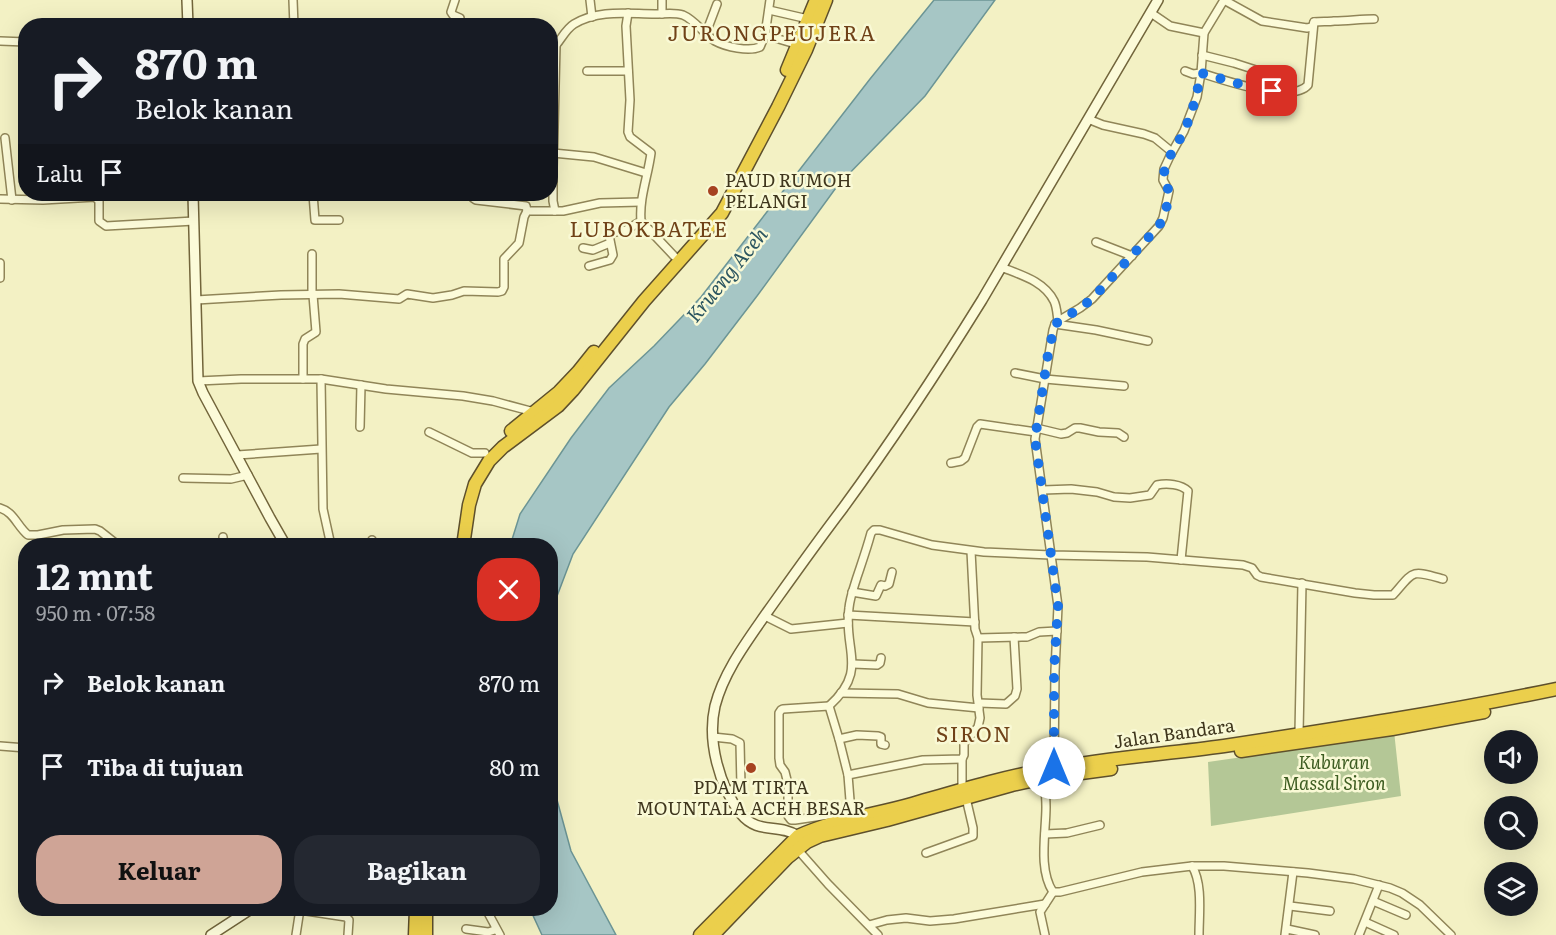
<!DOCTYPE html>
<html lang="id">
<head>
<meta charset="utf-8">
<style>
  :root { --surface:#171b24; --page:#242831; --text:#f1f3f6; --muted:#9ea1a6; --accent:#cfa496 }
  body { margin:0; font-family:Literata,serif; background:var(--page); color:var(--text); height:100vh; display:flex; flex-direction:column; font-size:22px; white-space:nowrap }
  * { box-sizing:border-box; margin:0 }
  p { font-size:20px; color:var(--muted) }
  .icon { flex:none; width:33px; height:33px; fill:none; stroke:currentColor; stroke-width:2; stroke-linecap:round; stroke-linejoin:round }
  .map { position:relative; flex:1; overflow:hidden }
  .drawer { position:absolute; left:18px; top:538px; width:540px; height:378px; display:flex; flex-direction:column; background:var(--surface); border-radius:24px; box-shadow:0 6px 24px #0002 }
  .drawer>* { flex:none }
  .top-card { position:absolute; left:18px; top:18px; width:540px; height:183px; border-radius:24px; box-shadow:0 6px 24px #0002; background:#171b24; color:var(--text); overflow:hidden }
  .fabs { position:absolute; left:1484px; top:730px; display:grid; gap:12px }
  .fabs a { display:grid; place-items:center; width:54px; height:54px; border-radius:50%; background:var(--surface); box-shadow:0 6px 24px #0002; font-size:30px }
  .pin { position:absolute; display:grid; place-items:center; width:51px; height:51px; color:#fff; margin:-26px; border-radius:12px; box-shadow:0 3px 9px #0006 }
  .me { position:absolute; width:66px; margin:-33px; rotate:0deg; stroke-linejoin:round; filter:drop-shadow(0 0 4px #0008) }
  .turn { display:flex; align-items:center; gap:21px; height:126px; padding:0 18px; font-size:27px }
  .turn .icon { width:78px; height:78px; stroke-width:2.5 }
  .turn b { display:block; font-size:42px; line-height:51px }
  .then { display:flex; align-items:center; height:57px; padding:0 18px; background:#0003; gap:12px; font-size:22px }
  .round { display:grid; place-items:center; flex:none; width:63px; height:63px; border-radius:24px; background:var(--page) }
  .head { display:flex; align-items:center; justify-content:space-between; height:102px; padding:0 18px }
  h1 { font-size:36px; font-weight:700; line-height:45px }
  .button { display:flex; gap:12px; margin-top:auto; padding:12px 18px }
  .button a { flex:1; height:69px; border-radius:24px; background:var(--accent); color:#111; font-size:24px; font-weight:700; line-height:69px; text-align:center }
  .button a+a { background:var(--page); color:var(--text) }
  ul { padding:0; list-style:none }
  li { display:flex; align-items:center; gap:18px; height:84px; padding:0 18px }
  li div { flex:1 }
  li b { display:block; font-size:22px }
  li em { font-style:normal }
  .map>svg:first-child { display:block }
  .cemetery { fill:#b4c796 }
  .water { fill:#a6c6c5; stroke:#6c9595; stroke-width:1.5 }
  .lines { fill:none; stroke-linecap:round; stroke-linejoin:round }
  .street-casing { stroke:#908558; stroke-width:10 }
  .secondary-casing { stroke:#72653b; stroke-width:12 }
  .highway-casing { stroke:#5e502c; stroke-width:15 }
  .street { stroke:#fcfbd9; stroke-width:7 }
  .secondary { stroke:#fcfbd9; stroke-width:9 }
  .highway { stroke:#ebcf4c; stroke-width:12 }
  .route { stroke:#1a73e8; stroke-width:10; stroke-dasharray:0 18 }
  .poi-dot { fill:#a64321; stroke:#f9f9d5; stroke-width:2 }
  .labels { text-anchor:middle; stroke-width:5; stroke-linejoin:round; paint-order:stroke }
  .poi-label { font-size:18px; fill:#3f361d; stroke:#f9f9d5; text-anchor:start }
  .street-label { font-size:18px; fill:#3f361d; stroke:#f9f9d5 }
  .park-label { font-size:18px; font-style:italic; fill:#3e5d22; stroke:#f9f9d5 }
  .water-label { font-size:20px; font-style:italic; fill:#2b5560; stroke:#f9f9d5 }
  .quarter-label { font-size:21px; letter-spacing:1.5px; fill:#704218; stroke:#f9f9d5 }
</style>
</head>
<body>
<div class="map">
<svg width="1556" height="935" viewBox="0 0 1556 935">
  <rect width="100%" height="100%" fill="#f3f1c4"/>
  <polygon class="cemetery" points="1394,731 1401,796 1211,826 1208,762 1304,748"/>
  <g class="water">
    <polygon points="934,0 995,0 925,96 838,185 757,296 705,364 669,407 573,554 551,612 550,546 510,546 520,514 571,438 609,388 654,346 701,297 870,79"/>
    <polygon points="551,778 571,851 616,935 542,935 530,909 550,909"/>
  </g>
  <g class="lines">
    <g class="street-casing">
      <g id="street">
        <polyline points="293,0 294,26"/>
        <polyline points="455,0 451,12 453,15 460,18 460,26"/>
        <polyline points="590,0 592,17"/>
        <polyline points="662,0 662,14"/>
        <path d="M1224,0L1262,21L1307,28L1312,27L1314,22C1321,21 1328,22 1334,21C1348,21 1360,19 1374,19"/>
        <polyline points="769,10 808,19"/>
        <path d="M628,13L626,26L630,100L628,132L630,137L651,153C648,176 639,198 641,221L674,256"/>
        <polyline points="1151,13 1170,26 1204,33"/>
        <polyline points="706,33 717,4"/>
        <polyline points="765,35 770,0"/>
        <polyline points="0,41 26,42"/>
        <path d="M550,45H556C562,38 566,29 574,24C599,9 628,14 655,14C664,14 674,12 683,15C695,20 704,34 715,41C726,47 749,52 760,47L765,35L799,45"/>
        <polyline points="1202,55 1234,63 1259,71"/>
        <polyline points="587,71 628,71"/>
        <path d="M1185,71L1193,74L1201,73C1223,80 1292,104 1308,85L1314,22"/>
        <polyline points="1088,119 1103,125 1144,134 1155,138 1172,152"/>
        <polyline points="5,138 12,200"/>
        <polyline points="553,153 594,157 646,173"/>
        <polyline points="313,194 315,220 339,220"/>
        <polyline points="472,194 473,198 476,200 526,206 527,211"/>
        <polyline points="0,199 43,200 95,197 99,201 99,221 106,226 194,221"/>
        <polyline points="555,211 553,201 553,168 556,45"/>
        <polyline points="1096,242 1132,256"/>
        <polyline points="583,248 593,250 610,243"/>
        <polyline points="0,263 0,278"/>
        <polyline points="589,266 610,260 613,255 609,235 610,233 626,230 641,221"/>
        <path d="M1001,267C1021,275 1044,281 1054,301C1057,307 1057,315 1058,321"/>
        <polyline points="312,295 312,254"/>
        <polyline points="196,300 281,295 339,294 399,299 407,294 433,298 452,295 464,291 498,292 502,291 504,287 504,259 519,243 524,217 527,211 563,211 600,203 641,202"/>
        <polyline points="1055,324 1096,330 1148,341"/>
        <polyline points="1015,373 1045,379 1124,386"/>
        <polyline points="303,379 303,344 305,339 316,332 313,295"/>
        <polyline points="321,379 323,509 330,541 330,543 324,546"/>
        <polyline points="198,381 241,379 321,379 386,389 463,396 493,401 534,412"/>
        <polyline points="360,427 361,385"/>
        <polyline points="1036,428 1061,434 1067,433 1075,428 1080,428 1099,432 1118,433 1124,437"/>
        <polyline points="429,432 472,453 485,453"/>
        <polyline points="237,455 321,449"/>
        <polyline points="951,463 961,461 965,458 977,427 980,424 1036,432"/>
        <polyline points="183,478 231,479 248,475"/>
        <path d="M1043,490L1071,489L1097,492L1114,497L1130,498L1150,495L1157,485C1167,483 1181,484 1188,491L1181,560"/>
        <path d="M0,508C14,512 17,526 28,535H38L63,530L95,529L100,531L119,546"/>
        <polyline points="223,537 224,546"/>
        <polyline points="372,540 372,546"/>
        <polyline points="852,592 876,596 881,585 885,586 889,584 892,572"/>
        <polyline points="23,600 26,599"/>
        <polyline points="848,615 975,622"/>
        <polyline points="765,616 791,629 848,623"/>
        <polyline points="978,638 1022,637 1027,637 1039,632 1057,631"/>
        <polyline points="853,664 877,665 880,663 881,658"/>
        <polyline points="841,693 898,694 928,703 979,708"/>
        <polyline points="979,703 1006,704 1015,696 1017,689 1014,637"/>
        <polyline points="829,706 783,709 781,710 779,713 779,758 780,765 785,772 788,784 788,816 791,820 795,820 842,813 851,813"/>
        <polyline points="1299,733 1302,583"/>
        <polyline points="713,737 732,739 740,743 741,786 739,788 727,791"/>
        <polyline points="839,739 857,735 878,736 881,737 881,744 885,745"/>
        <polyline points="0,746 26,748"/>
        <polyline points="962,759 962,790"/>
        <polyline points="1054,768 1055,671 1058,606 1035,439 1053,330 1055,324 1058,321 1080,308 1092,299 1159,226 1163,218 1169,191 1163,180 1164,169 1170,156 1184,131 1197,97 1201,73 1204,33 1224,0"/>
        <path d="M848,775L839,739L829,706C869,670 843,650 849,608C850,597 854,587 857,577C862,562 867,548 871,533L874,530H880L932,545L984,552L1051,555L1147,557L1243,565L1252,568L1257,575L1261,577L1355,593L1374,595H1393C1415,570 1410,570 1443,579"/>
        <path d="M1044,778C1045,788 1046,797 1046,807C1046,833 1038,869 1053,892"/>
        <polyline points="853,817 851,813 848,775 923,760 962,759 964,755 964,743 978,727 980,718 977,695 978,638 975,629 971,551"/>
        <polyline points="1045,834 1067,833 1100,825"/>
        <polyline points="798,850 828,884 878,935"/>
        <polyline points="926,853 973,836 973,828 966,798"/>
        <path d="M1192,866C1203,884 1199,914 1199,935"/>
        <polyline points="1053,892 1060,892 1142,872 1192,866 1224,866 1308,873 1354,879 1390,888 1402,893 1420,905 1451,935"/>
        <polyline points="1373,901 1406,915"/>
        <polyline points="1290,906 1330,911"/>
        <polyline points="486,909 500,935"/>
        <polyline points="300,910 346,917 349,920 348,935"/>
        <polyline points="1365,922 1394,935"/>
        <polyline points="869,925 887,920 906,918 930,921 954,919 1045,904"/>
        <polyline points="466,929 488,932 495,930 495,928"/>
        <polyline points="1287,929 1315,935"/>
        <polyline points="296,935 300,909"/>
        <polyline points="1045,935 1040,912 1053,892"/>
        <polyline points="1285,935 1293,872"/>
        <polyline points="1359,935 1379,885"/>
      </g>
    </g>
    <g class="secondary-casing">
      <g id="secondary">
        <polyline points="187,0 188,26"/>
        <polyline points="193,194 198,381 203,393 270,518 286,546"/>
        <path d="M798,836C779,823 758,835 741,814C719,786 707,741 715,706C724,671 748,640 768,611C793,576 817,542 843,508C892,441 938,371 982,300L1158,0"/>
        <polyline points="211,935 251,909"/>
      </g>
    </g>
    <g class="highway-casing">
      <g id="highway">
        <polyline points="787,70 816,0"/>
        <polyline points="511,431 559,392 578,372 594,352"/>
        <polyline points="463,546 469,505 475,484 489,461 503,447 558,406 573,390 644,301 722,213 778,107 806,50 826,0"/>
        <polyline points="1241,751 1392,729 1484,712"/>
        <polyline points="426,909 426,935"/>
        <polyline points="415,935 416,909"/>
        <path d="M700,935L798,836C835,819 874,815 912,804C957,791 1002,777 1049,769C1107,758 1166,754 1224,746C1335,729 1446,712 1556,689"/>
        <polyline points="713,935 787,858 807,842 820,836 887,820 1012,785 1044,778 1111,769"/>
      </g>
    </g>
    <use href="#street" class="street"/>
    <use href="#secondary" class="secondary"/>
    <use href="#highway" class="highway"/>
  </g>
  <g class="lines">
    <path class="route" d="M1054,768V671L1058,606L1035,439L1048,354L1055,324L1080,308L1092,299L1159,226C1164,216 1170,201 1168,190C1167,180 1162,180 1165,168C1169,155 1178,144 1184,131C1193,112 1197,93 1201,73L1254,88L1272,91"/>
  </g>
  <g class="poi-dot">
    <circle cx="713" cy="191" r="6"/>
    <circle cx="751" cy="768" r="6"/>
  </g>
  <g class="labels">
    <g class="poi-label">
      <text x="725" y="187">PAUD RUMOH<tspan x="725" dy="21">PELANGI</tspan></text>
      <text x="751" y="794" text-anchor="middle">PDAM TIRTA<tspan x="751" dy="21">MOUNTALA ACEH BESAR</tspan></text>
    </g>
    <g class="street-label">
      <text transform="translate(1174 734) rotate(-8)" y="6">Jalan Bandara</text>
    </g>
    <g class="park-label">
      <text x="1334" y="769">Kuburan<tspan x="1334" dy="21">Massal Siron</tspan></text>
    </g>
    <g class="water-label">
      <text transform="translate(727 275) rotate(-51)" y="7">Krueng Aceh</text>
    </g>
    <g class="quarter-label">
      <text x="772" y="41">JURONGPEUJERA</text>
      <text x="649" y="237">LUBOKBATEE</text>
      <text x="974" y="742">SIRON</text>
    </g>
  </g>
</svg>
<div class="fabs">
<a><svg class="icon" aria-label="sound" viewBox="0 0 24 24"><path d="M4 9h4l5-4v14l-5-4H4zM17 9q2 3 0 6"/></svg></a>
<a><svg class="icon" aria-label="search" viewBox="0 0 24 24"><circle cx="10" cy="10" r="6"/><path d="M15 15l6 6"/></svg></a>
<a><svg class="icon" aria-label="layers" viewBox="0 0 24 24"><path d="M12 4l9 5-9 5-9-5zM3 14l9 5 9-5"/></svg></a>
</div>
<div class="pin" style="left:1272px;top:91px;background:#d93025"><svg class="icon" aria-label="arrive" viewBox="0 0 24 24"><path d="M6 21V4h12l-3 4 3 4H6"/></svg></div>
<svg class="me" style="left:1054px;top:768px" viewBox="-20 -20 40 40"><circle r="19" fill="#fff"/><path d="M0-13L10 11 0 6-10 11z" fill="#1a73e8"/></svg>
<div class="top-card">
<div class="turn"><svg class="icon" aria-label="right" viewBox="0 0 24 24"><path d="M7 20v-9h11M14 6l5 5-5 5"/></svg><div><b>870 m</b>Belok kanan</div></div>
<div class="then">Lalu<svg class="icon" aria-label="arrive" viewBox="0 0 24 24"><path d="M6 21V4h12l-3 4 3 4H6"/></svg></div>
</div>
<section class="drawer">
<div class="head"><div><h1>12 mnt</h1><p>950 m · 07:58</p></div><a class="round" style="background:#d93025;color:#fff"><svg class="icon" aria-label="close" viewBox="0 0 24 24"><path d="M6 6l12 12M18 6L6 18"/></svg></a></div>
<ul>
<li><svg class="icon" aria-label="right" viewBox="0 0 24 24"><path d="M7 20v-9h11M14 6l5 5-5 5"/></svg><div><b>Belok kanan</b></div><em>870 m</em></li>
<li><svg class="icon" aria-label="arrive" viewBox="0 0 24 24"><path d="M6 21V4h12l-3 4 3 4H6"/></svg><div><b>Tiba di tujuan</b></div><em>80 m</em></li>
</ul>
<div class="button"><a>Keluar</a><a>Bagikan</a></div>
</section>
</div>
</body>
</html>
